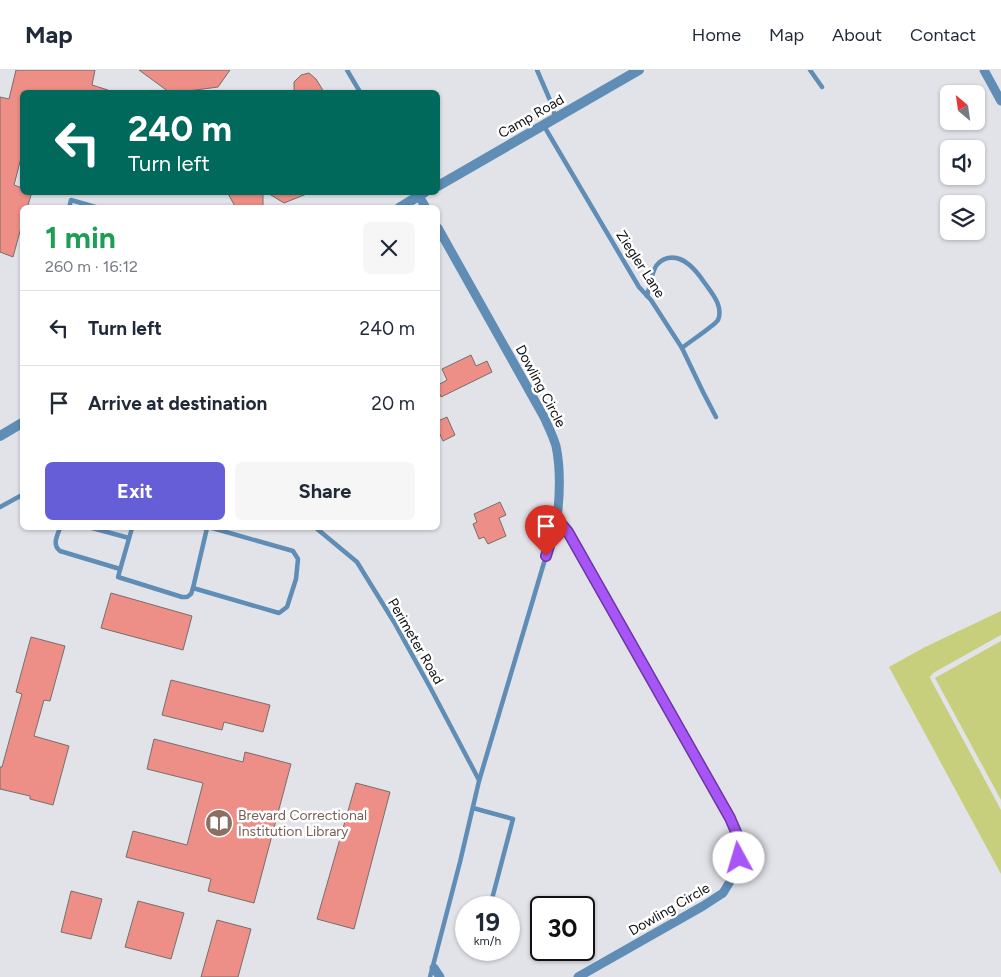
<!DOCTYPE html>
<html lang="en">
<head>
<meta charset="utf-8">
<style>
  :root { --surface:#fff; --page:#f6f6f7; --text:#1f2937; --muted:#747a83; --line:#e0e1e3; --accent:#655ed7 }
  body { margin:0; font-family:Figtree,sans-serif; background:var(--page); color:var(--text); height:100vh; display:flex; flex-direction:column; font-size:19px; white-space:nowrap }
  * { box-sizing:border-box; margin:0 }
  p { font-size:16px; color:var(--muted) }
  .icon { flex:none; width:28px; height:28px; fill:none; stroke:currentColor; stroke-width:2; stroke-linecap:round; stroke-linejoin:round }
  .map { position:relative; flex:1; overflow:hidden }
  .panel { position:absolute; left:20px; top:135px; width:420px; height:325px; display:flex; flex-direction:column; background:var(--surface); border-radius:8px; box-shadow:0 1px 4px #0004 }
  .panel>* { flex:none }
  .top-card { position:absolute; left:20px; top:20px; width:420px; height:105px; border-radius:8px; box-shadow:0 1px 4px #0004; background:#00695c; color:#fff; overflow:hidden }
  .needle { width:32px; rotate:331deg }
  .buttons { position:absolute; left:940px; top:15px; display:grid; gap:10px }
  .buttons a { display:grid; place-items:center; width:45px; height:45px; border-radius:8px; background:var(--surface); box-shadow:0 1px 4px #0004; font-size:25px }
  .speed { position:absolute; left:455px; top:826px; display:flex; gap:10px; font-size:25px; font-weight:700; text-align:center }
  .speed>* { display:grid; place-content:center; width:65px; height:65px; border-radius:50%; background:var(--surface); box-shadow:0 1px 4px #0004; line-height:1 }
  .speed small { font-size:12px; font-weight:400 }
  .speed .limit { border:2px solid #111; border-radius:8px; background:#fff; color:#111 }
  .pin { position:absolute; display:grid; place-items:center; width:42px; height:42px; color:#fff; margin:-51px -21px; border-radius:50% 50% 50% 0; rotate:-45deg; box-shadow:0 0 5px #0007 }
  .pin .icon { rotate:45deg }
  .me { position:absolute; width:55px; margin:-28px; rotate:354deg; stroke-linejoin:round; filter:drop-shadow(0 0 4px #0008) }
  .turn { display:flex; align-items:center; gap:18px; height:105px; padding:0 25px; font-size:22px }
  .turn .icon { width:65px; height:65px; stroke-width:2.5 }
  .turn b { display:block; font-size:35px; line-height:42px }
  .round { display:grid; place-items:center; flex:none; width:52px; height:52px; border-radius:8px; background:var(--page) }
  .headline { display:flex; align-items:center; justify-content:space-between; height:85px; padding:0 25px }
  h1 { font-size:30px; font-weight:700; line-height:38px; color:#1e9e55 }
  .action { display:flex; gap:10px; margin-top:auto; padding:10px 25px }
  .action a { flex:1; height:58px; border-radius:8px; background:var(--accent); color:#fff; font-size:20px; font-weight:700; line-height:58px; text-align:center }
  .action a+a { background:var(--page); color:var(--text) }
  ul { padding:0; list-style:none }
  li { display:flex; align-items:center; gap:15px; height:75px; padding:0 25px; border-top:1px solid var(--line) }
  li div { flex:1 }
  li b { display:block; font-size:19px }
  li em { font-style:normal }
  header { display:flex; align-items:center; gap:30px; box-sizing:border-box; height:70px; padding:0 25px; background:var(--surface); border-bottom:1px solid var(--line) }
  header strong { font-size:24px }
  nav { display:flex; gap:28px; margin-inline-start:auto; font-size:18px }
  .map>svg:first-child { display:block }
  .green { fill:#c8cf7c }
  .building { fill:#ed8f87; stroke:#756e6d }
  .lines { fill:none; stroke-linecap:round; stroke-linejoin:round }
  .service { stroke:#5f8db5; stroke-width:4.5 }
  .minor { stroke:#5f8db5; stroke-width:9 }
  .tertiary { stroke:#5f8db5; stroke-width:10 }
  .route-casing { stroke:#6d37a1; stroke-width:12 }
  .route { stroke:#a855f7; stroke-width:9 }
  .labels { text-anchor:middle; stroke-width:5; stroke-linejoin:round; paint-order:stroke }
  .street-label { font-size:14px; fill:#0e0f11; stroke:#fff }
  .education-label { font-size:14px; fill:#785e54; stroke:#fff; text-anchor:start }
</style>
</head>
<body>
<header>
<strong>Map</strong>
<nav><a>Home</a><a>Map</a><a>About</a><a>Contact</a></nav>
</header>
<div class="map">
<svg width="1001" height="907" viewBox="0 0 1001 907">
  <rect width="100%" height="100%" fill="#e2e3e9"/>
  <g class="green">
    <polygon points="1001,541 1001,565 933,603 930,607 931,610 1001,740 1001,804 889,597 925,577"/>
    <polygon points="1001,571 1001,730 935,608"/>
  </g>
  <g class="building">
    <polygon points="16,0 95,0 92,15 108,20 108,22 22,22 22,84 14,115 22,118 22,122 32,122 27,138 22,138 22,154 13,187 0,182 0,27 9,29"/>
    <polygon points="139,0 230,0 218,17 181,22 169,22"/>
    <polygon points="309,3 316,9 324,22 294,22 294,12 301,5"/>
    <polygon points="227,122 263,122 263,138 236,138"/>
    <polygon points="266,122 309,122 309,123 284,133"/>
    <polygon points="471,285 476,296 487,291 492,302 441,327 438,320 438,315 447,310 442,299"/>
    <polygon points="447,347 455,365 443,371 438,360 438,351"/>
    <polygon points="500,432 506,445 499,448 506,466 488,474 484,467 479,469 473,454 477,452 474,444"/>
    <polygon points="111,523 192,546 183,580 101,558"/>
    <polygon points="31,567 65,576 50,631 44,630 34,666 69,676 53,735 30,729 30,726 0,719 0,697 2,697 22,624 16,622"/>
    <polygon points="171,610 270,635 263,662 224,652 222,660 162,645"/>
    <polygon points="154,669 243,692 245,682 291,694 254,833 208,821 211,809 126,787 133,761 187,775 203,713 147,699"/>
    <polygon points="356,713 390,722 354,859 317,849"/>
    <polygon points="71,821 102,829 91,869 61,862"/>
    <polygon points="138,831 184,843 171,889 125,877"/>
    <polygon points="217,850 251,859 238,907 201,907"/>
  </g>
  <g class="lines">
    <g class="service">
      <polyline points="347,0 360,22"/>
      <polyline points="537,0 553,37 555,48"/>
      <polyline points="810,0 822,17"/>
      <polyline points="544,56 639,217 651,230 682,278 703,322 716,347"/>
      <polyline points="69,138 71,130 99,138"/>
      <path d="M647,226C650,216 651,205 656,196C659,192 664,189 668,188C684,185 696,200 704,212C711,222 724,236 718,250C714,256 689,272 682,278"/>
      <polyline points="0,437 22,425"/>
      <path d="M60,458C57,466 52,475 60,481L120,499"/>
      <polyline points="92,458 129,468"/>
      <polyline points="132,458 118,507 182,527 187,527 191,524 193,518 207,458"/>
      <polyline points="316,458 357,492 394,552 431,619 479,710"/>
      <polyline points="193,518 279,543 287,537 296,509 298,489 293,481 212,458"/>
      <polyline points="473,738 513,749 492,829"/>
      <polyline points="430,907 460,792 479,711 557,449"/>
    </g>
    <g class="minor">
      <polyline points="984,0 1001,31"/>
      <polyline points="419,126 426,138"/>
      <path d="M438,158L544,347C548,356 553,366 556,376C561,400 560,424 557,449L568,462L730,748L739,769V788L734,805L723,823L703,836L578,907"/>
      <polyline points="434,898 440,907"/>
    </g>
    <g class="tertiary">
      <polyline points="438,116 639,0"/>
      <polyline points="399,138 425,122"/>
      <polyline points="0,366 22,353"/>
    </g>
  </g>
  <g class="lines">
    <g class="route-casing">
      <polyline id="route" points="546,486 557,449 568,462 730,748 739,769 739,788"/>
    </g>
    <use href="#route" class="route"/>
  </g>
  <defs>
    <g id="library-disc" transform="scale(1.4375)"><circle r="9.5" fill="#8d6e63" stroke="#fff"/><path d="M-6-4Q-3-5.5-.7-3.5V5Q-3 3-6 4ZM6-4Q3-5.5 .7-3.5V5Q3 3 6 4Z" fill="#fff"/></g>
  </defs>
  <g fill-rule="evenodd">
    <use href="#library-disc" x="219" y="753"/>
  </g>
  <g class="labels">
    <g class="street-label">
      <text transform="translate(531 46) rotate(-30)" y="5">Camp Road</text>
      <text transform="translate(641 194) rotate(57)" y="5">Ziegler Lane</text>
      <text transform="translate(541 316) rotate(62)" y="5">Dowling Circle</text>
      <text transform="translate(416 571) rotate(60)" y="5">Perimeter Road</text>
      <text transform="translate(669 839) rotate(-30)" y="5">Dowling Circle</text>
    </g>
    <g class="education-label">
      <text x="238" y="750">Brevard Correctional<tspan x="238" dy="16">Institution Library</tspan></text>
    </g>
  </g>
</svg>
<div class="buttons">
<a><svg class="needle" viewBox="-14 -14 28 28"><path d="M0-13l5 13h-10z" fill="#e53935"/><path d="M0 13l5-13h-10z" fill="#747a83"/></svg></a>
<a><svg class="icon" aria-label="sound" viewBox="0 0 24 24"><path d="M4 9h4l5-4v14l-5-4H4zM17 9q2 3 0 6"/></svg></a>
<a><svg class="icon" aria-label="layers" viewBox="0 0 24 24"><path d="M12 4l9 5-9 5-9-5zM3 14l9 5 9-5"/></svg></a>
</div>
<div class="speed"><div>19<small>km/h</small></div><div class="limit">30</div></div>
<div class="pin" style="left:546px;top:486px;background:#d93025"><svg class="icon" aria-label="arrive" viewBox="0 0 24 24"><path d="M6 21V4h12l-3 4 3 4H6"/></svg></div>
<svg class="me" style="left:739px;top:788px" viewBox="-20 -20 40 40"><circle r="19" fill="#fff"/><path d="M0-13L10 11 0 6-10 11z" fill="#a855f7"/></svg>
<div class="top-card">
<div class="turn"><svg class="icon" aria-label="left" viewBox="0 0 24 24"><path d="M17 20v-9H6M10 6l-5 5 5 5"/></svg><div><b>240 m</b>Turn left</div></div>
</div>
<section class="panel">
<div class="headline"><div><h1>1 min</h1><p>260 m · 16:12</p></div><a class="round"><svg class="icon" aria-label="close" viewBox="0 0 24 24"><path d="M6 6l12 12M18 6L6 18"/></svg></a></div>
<ul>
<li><svg class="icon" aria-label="left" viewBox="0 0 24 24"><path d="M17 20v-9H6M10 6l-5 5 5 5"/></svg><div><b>Turn left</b></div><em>240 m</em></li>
<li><svg class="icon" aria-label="arrive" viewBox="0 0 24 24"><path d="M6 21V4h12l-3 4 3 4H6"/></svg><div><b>Arrive at destination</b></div><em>20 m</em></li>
</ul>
<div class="action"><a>Exit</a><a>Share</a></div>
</section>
</div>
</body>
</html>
